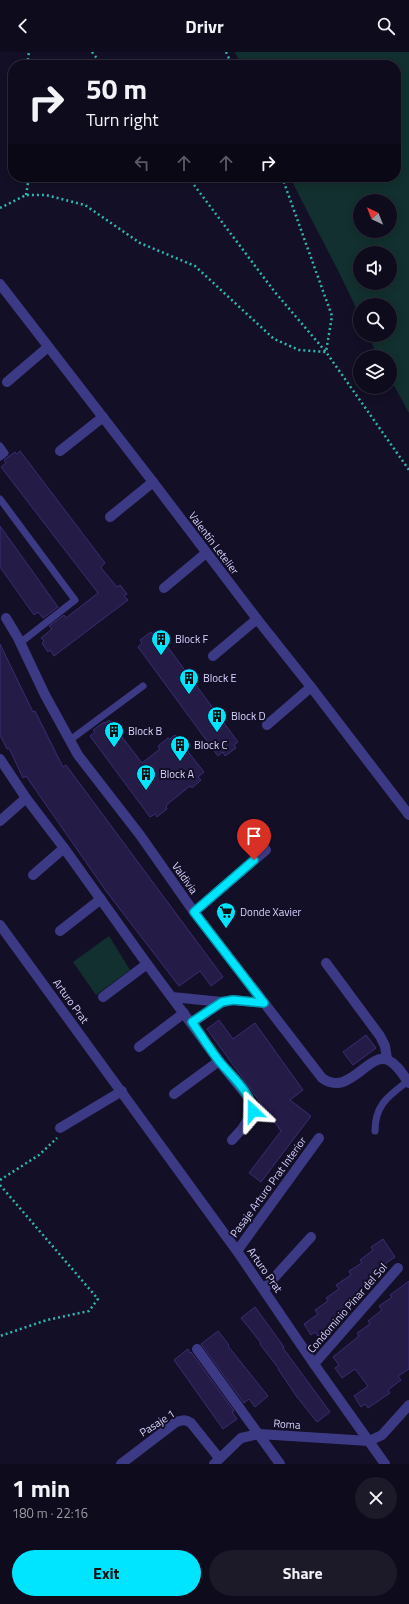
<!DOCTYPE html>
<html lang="en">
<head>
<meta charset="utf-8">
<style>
  :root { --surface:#0e0b1c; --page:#1c1929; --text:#f1f3f6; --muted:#9b9ba3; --line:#2e2b3b; --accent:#00e5ff }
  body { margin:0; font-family:"Titillium Web",sans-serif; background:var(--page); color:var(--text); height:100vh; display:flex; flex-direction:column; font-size:15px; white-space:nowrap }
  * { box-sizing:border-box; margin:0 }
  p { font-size:13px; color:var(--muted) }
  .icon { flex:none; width:22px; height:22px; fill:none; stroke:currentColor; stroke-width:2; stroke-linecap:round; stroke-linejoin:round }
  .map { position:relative; height:1412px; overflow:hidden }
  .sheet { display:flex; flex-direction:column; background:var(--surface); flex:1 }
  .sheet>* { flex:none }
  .top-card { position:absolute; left:8px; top:8px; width:393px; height:122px; border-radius:16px; box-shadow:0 2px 10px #0003,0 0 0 1px var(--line); background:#0e0b1c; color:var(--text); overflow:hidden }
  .needle { width:26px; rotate:317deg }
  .fabs { position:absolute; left:353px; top:142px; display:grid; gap:8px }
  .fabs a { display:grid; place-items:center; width:44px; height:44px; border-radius:50%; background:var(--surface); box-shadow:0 2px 10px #0003,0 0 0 1px var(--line); font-size:20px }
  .pin { position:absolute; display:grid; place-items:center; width:34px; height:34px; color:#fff; margin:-41px -17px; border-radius:50% 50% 50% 0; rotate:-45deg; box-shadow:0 0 4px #0007 }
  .pin .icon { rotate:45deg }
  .me { position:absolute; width:44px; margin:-22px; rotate:337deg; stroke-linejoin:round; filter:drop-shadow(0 0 3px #0008) }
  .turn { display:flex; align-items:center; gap:14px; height:84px; padding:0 12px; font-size:18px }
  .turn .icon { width:52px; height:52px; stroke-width:2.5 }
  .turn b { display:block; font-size:28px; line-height:34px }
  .lanes { display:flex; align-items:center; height:38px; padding:0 12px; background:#0003; justify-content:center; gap:20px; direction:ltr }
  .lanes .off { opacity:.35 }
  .round { display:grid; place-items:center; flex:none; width:42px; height:42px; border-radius:21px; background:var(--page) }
  .summary { display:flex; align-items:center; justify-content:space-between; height:68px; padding:0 12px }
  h1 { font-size:24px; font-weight:700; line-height:30px }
  .action { display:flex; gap:8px; margin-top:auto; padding:8px 12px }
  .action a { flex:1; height:46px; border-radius:24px; background:var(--accent); color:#111; font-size:16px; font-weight:700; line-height:46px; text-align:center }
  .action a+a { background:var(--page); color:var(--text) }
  header { display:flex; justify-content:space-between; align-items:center; height:52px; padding:0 12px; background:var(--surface); font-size:18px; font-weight:700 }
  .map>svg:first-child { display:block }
  .green { fill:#12302f; fill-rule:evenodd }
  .building { fill:#241b47; stroke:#3b2d73 }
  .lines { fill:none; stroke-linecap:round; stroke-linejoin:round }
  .path { stroke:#2fb8b0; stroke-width:2.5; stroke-dasharray:2 3; stroke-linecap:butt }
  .lane { stroke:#3d3a85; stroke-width:7 }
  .street { stroke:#3d3a85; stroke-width:10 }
  .route-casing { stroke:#0095a6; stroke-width:10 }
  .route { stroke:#00e5ff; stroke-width:7 }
  .labels { text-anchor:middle; stroke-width:4; stroke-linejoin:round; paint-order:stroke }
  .street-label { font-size:11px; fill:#d9d4ff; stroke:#130f26 }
  .poi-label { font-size:11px; fill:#d9d4ff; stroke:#130f26; text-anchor:start }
</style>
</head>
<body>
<header><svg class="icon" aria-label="back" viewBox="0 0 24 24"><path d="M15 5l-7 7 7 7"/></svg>Drivr<svg class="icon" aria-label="search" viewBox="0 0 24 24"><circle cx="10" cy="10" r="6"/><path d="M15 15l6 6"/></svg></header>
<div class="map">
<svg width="409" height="1412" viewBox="0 0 409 1412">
  <rect width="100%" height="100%" fill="#130f26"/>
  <g class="green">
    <path d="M235,0H409V361L390,326V305H378L368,283H390V253H360V265C339,217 313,172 290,125H396V13H241ZM360,149H390V179H360ZM360,201H390V231H360Z"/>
    <polygon points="109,884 130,918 96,943 73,910"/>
  </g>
  <g class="building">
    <polygon points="20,399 105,511 101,515 102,517 117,535 120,533 127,542 124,544 128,548 54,604 50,598 48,600 42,591 44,589 41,586 52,577 49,574 64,563 66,566 98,541 1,415 6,411 4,408 15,400 17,402"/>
    <polygon points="0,474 58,555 43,566 38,560 34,563 0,515"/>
    <polygon points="156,579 238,690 234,693 236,696 225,704 223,700 218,704 138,595 142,591 140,588 151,580 152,582"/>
    <polygon points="0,592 33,660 35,659 63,715 66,713 223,925 211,934 200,919 179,934 106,839 26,724 23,726 9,696 7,697 0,683"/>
    <polygon points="109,668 142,711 160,697 158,694 168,686 170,687 175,683 204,720 198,725 201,728 192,736 190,734 170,750 166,754 167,757 157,765 155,762 150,765 90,684 95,680 93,678 104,670 105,671"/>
    <polygon points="219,968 233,987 255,971 303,1038 290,1048 311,1064 261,1130 249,1121 281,1079 207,977"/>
    <polygon points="366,983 376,996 353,1013 343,1000"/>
    <polygon points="383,1187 395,1205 382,1214 384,1217 372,1226 374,1229 359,1240 361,1243 348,1252 351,1256 338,1265 340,1268 318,1284 315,1280 311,1283 304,1272 318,1262 315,1258 328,1249 326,1246 339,1237 336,1233 351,1223 349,1219 362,1211 360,1208 373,1198 371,1195"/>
    <polygon points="409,1229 409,1317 398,1324 401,1328 388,1338 390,1341 368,1356 365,1352 361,1355 354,1344 368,1334 355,1317 342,1326 335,1316 339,1313 333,1305 359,1284 357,1281 370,1272 368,1269 382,1258 379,1254 392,1245 390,1243"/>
    <polygon points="255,1255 284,1295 283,1296 330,1360 317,1370 297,1345 278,1317 279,1317 260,1292 261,1291 241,1266"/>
    <polygon points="218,1279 229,1293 228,1294 268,1344 255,1355 249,1347 244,1351 201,1292"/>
    <polygon points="188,1297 190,1301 191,1300 234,1359 232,1360 237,1367 223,1377 174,1308"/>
  </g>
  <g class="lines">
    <g class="path">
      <polyline points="92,0 102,13"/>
      <polyline points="226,0 232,13"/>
      <polyline points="27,13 29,0"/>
      <polyline points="188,125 274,239 326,300 409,418"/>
      <polyline points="26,143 29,125"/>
      <polyline points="0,156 26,143 46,143 85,153 140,191 195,214 274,287 299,298 326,300 332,264 282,125"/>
      <polyline points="0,1128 39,1103 57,1086"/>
      <polyline points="0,1133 98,1247 89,1259 47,1268 0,1284"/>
    </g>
    <g class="lane">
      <polyline points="0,394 5,401 0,405"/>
      <polyline points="0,447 75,548 20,591"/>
      <polyline points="70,688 143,634"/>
      <path d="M375,1079C375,1052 389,1044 408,1029"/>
    </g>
    <g class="street">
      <polyline points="0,232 153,430 257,567 311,635 409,763"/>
      <polyline points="7,330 48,295"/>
      <polyline points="60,399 103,365"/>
      <polyline points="110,465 153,430"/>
      <polyline points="164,536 206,501"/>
      <path d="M6,566L18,586L45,643L78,703L140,783L194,860L322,1026C349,1046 369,999 388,1008C397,1012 403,1023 409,1031"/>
      <polyline points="213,604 257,567"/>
      <polyline points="267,673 311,635"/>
      <polyline points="0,707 26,746 64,796 147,912 219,1009 248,1045 252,1053 253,1059 242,1077 232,1088"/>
      <polyline points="0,769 26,746"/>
      <polyline points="33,823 64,796"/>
      <polyline points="194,860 266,798"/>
      <polyline points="0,873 237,1199 314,1312 385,1412"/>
      <polyline points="60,879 101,847"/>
      <polyline points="326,911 380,984 385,994 387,1007"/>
      <polyline points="103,945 147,912"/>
      <polyline points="172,945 222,950"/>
      <polyline points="192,971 222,950 233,948 264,951"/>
      <polyline points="139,995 184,961"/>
      <polyline points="174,1042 219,1009"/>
      <polyline points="60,1076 122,1039"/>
      <polyline points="237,1199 319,1086"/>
      <polyline points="264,1237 311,1185"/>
      <polyline points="197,1297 280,1412"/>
      <polyline points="314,1312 398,1216"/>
      <path d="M121,1412L176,1370C183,1368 185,1367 191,1371L219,1406"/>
      <polyline points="214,1412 241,1386 259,1382 369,1389 382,1383 409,1353"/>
    </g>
  </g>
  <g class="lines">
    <g class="route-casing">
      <path id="route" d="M253,1059C250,1039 231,1024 219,1009C209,996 201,983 192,970L222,950L233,948L264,951L194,860L254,808"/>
    </g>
    <use href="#route" class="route"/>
  </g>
  <defs>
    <g id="building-pin" transform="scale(1)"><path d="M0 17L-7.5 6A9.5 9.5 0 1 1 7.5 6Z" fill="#00e5ff" stroke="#130f26"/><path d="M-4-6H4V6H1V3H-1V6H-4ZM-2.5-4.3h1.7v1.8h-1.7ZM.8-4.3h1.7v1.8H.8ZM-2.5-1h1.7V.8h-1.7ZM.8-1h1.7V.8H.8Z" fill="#111"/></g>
    <g id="supermarket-pin" transform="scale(1)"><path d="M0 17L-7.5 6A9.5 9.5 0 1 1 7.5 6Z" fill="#00e5ff" stroke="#130f26"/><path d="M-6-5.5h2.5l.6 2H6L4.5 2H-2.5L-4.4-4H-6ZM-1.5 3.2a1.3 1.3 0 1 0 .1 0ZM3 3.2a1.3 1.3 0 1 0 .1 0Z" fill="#111"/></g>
  </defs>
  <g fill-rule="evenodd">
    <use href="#building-pin" x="161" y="587"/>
    <use href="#building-pin" x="189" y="626"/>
    <use href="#building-pin" x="217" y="664"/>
    <use href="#building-pin" x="114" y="679"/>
    <use href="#building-pin" x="180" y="693"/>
    <use href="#building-pin" x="146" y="722"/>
    <use href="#supermarket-pin" x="226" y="860"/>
  </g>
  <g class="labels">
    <g class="street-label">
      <text transform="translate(214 491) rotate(53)" y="4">Valentín Letelier</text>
      <text transform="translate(185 826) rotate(55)" y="4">Valdivia</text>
      <text transform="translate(71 949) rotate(54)" y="4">Arturo Prat</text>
      <text transform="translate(268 1135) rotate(-54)" y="4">Pasaje Arturo Prat Interior</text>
      <text transform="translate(265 1218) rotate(55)" y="4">Arturo Prat</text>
      <text transform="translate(347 1256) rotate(-49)" y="4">Condominio Pinar del Sol</text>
      <text transform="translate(157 1371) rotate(-33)" y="4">Pasaje 1</text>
      <text transform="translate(287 1372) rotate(4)" y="4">Roma</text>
    </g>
    <g class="poi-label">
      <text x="175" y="591">Block F</text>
      <text x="203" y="630">Block E</text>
      <text x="231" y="668">Block D</text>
      <text x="128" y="683">Block B</text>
      <text x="194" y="697">Block C</text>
      <text x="160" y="726">Block A</text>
      <text x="240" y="864">Donde Xavier</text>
    </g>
  </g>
</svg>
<div class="fabs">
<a><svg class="needle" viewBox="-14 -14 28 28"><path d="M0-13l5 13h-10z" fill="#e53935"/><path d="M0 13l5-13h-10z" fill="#9b9ba3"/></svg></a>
<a><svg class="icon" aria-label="sound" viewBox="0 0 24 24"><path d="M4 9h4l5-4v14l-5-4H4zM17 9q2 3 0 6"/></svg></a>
<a><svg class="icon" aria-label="search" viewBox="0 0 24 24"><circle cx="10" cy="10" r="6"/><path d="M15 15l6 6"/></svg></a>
<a><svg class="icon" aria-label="layers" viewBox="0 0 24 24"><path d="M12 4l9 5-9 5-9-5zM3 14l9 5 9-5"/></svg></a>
</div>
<div class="pin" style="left:254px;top:808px;background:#d93025"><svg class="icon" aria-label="arrive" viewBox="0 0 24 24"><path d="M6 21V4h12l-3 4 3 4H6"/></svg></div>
<svg class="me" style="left:253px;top:1059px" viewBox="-20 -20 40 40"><path d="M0-17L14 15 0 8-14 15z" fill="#00e5ff" stroke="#fff" stroke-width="4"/></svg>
<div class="top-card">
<div class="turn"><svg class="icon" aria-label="right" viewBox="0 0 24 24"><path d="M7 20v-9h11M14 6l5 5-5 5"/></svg><div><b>50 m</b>Turn right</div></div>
<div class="lanes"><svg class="icon off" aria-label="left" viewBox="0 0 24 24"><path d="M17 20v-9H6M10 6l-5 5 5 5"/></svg><svg class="icon off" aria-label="ahead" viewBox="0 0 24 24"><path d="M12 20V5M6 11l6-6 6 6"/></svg><svg class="icon off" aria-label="ahead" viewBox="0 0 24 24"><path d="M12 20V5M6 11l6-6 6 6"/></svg><svg class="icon" aria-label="right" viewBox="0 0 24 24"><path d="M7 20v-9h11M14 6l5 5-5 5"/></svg></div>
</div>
</div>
<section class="sheet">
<div class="summary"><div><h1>1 min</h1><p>180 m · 22:16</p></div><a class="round"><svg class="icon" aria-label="close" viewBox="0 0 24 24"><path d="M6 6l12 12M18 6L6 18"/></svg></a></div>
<div class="action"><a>Exit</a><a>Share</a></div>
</section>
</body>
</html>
